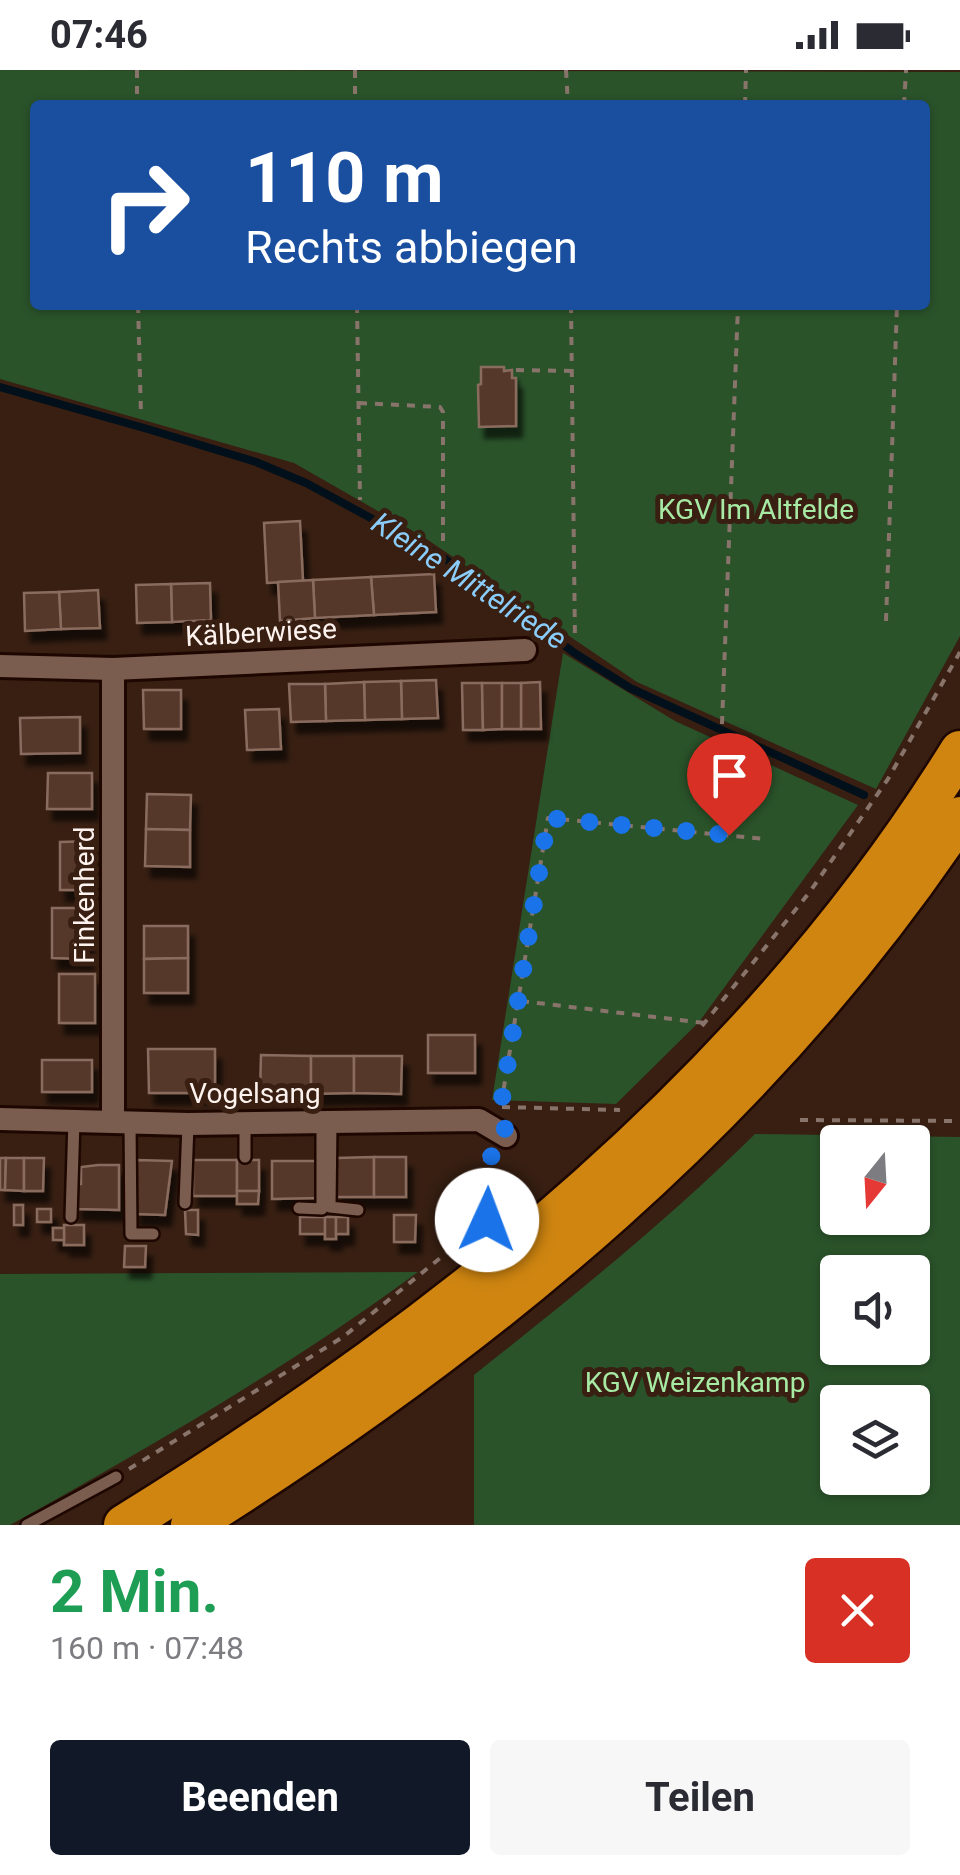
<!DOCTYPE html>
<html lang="de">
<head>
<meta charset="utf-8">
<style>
  :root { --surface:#fff; --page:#f7f7f7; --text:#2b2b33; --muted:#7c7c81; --accent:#111827 }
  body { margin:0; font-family:Roboto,sans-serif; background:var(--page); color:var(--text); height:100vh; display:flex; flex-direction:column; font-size:38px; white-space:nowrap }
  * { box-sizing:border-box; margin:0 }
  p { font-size:32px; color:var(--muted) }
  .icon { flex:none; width:55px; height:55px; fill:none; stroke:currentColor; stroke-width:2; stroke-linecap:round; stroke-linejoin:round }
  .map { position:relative; height:1455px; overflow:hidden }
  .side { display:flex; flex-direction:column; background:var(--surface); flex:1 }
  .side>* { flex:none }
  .banner { position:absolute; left:30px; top:30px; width:900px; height:210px; border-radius:10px; box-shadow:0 2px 8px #0004; background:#1a4fa0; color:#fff; overflow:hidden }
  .needle { width:65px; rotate:198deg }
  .buttons { position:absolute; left:820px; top:1055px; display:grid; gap:20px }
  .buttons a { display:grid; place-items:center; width:110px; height:110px; border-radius:10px; background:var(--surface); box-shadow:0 2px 8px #0004; font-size:50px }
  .pin { position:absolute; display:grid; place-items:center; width:85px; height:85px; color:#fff; margin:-102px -42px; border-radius:50% 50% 50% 0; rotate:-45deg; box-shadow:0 0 10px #0007 }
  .pin .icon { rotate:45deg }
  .me { position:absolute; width:110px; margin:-55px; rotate:2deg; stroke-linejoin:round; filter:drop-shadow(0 0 8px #0008) }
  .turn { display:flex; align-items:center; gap:35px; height:210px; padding:0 50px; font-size:45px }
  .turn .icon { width:130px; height:130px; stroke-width:2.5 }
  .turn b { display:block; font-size:70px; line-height:85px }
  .round { display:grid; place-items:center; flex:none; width:105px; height:105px; border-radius:10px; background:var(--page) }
  .head { display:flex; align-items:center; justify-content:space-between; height:170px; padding:0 50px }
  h1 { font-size:60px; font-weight:700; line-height:75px; color:#1e9e55 }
  .cta { display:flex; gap:20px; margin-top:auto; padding:20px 50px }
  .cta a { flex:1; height:115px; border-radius:10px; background:var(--accent); color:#fff; font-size:40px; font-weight:700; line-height:115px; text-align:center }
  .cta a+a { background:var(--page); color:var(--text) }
  .status { display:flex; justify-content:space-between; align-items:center; height:70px; padding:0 50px; background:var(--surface); direction:ltr }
  .status svg { height:28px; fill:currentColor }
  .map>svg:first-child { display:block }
  .green { fill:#2a532a; fill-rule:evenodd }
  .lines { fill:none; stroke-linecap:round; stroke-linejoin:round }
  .stream { stroke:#01101b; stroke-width:8 }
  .building { fill:#54392c; stroke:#8a6c5e; stroke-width:2.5; filter:url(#shadow) }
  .service-casing { stroke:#1e0701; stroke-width:16 }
  .minor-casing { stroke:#1e0701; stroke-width:28 }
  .motorway-casing { stroke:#1e0701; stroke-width:45 }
  .path { stroke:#88746b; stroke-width:4; stroke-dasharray:8 8; stroke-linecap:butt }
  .service { stroke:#7b5d4f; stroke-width:11 }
  .minor { stroke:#7b5d4f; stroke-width:22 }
  .motorway { stroke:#cf8510; stroke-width:40 }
  .route { stroke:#1a73e8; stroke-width:18; stroke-dasharray:0 32.4 }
  .labels { text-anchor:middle; stroke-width:10; stroke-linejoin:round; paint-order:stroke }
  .park-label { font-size:28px; fill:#a6eaa4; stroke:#381f12 }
  .street-label { font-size:28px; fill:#fdf2ed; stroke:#381f12 }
  .water-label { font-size:30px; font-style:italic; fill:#8acdfa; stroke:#381f12 }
</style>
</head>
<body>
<div class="status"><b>07:46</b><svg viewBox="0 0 49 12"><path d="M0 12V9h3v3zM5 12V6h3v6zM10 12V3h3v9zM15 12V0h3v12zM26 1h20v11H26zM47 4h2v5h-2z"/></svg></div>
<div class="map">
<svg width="960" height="1455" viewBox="0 0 960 1455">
  <defs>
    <filter id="shadow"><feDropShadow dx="6" dy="11" stdDeviation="2.5" flood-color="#0009"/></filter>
  </defs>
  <rect width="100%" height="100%" fill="#381f12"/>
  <g class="green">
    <path d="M0,0L960,2V566L876,719L637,612L425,468L294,393L0,309ZM35,35H925V235H35Z"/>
    <polygon points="563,583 675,651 858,735 699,952 616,1034 492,1030"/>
    <path d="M755,1064L960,1067V1455H474V1305C571,1228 667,1151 755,1064ZM838,1072H912V1148H838ZM912,1202V1278H838V1202ZM912,1332V1408H838V1332Z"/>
    <path d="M418,1202C289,1297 150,1377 10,1455H0V1204Z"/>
  </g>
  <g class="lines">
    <polyline class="stream" points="0,317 151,360 256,392 306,413 441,486 576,584 630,618 864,725"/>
  </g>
  <g class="building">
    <polygon points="481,297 504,297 504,301 512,300 512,308 516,308 516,356 479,357 478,315 481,314"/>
    <polygon points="300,451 303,511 267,513 264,453"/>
    <polygon points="434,504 436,542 374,545 371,507"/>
    <polygon points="371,507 374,545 315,548 313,510"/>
    <polygon points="313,510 315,548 280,551 278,512"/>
    <polygon points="210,513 211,550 172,552 171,514"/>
    <polygon points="171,514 172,552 137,553 136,515"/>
    <polygon points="98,520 100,558 61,559 59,522"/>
    <polygon points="59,522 61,559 25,561 24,523"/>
    <polygon points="436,610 438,648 402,649 401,611"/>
    <polygon points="401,611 402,649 365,650 364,612"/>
    <polygon points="364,612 365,650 326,651 325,614"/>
    <polygon points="540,612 541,659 521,659 521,613"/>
    <polygon points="462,613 482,613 483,660 463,660"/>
    <polygon points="482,613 502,613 502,659 483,660"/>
    <rect x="502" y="613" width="19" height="46"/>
    <polygon points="289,614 325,614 326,651 291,652"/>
    <polygon points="143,620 181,620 181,659 144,659"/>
    <polygon points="279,639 281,679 247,680 245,640"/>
    <polygon points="80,647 80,683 21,684 20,648"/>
    <polygon points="48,703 92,703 92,739 47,739"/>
    <polygon points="147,724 191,725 190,760 146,759"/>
    <polygon points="146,759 190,760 190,797 145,796"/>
    <polygon points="94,771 95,820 60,820 60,772"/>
    <polygon points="52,838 87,838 87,889 52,888"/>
    <polygon points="144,856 188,856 188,888 144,889"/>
    <polygon points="188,888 188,923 144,923 144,889"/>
    <rect x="59" y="904" width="36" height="49"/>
    <rect x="428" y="965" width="47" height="38"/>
    <polygon points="148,979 215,979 215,1023 149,1023"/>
    <polygon points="261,985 311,986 311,1024 260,1023"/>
    <polygon points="311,986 354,986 354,1023 311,1024"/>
    <polygon points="354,986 402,986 401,1024 354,1023"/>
    <rect x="42" y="990" width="50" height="32"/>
    <polygon points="374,1087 374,1127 336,1127 336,1088"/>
    <rect x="374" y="1087" width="32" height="40"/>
    <polygon points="0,1088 6,1088 5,1120 0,1120"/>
    <polygon points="6,1088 24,1088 24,1121 5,1120"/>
    <polygon points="24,1088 44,1088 43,1121 24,1121"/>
    <polygon points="136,1090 172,1091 165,1145 134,1144"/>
    <rect x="193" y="1090" width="44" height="36"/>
    <rect x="237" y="1090" width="22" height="31"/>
    <polygon points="272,1091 320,1091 321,1128 272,1129"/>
    <polygon points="98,1095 119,1095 119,1140 76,1139 77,1114 81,1114 81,1097"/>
    <polygon points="237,1121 259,1121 258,1134 237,1134"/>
    <rect x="14" y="1135" width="9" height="20"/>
    <rect x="37" y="1139" width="14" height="13"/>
    <polygon points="185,1140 198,1140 198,1165 186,1164"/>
    <polygon points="394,1145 416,1145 415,1172 394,1172"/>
    <rect x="300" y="1147" width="25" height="17"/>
    <rect x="325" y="1147" width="11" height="22"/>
    <rect x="336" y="1147" width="12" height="17"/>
    <rect x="64" y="1155" width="20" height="20"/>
    <rect x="53" y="1158" width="11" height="12"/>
    <polygon points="125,1176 146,1176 145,1197 124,1197"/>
  </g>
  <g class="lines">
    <g class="service-casing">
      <g id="service">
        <polyline points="130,1052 131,1164 153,1164"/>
        <polyline points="245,1053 245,1087"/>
        <polyline points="331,1053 330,1137 358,1140"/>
        <polyline points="185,1133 188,1054"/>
        <polyline points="299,1138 322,1139 322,1053"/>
        <polyline points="71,1147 74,1050"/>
        <polyline points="27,1455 116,1407"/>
      </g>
    </g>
    <g class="minor-casing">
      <g id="minor">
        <polyline points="0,596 113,599 525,580"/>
        <polyline points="113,599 113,1051"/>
        <polyline points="0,1049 188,1054 479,1050 506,1066"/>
      </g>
    </g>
    <g class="motorway-casing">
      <g id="motorway">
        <path d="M124,1455C451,1253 755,1012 960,681"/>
        <path d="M191,1455C488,1269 765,1041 960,747"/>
      </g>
    </g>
    <g class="path">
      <polyline points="137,0 137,35"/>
      <polyline points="355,0 355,35"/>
      <polyline points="566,0 568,35"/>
      <polyline points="745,35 746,0"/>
      <polyline points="904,35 906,0"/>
      <polyline points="138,235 141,345"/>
      <polyline points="357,235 360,430"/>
      <polyline points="571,235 575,571"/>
      <polyline points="516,300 572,301"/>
      <polyline points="359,333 440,337 443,342 443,474"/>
      <polyline points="886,551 897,235"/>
      <polyline points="722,654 738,235"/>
      <polyline points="521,931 705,953"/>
      <polyline points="702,956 809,823 888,709 960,582"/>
      <polyline points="501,1035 548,748 765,769"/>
      <polyline points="502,1037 620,1040"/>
      <polyline points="800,1050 960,1051"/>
      <polyline points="129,1399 343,1267 487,1150 489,1112 484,1082"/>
    </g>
    <use href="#service" class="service"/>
    <use href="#minor" class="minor"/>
    <use href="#motorway" class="motorway"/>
  </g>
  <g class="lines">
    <polyline class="route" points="487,1150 488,1091 506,1066 501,1035 548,748 729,765"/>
  </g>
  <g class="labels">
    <g class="park-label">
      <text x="756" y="449">KGV Im Altfelde</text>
      <text x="695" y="1322">KGV Weizenkamp</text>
    </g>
    <g class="street-label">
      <text transform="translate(261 562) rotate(-3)" y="10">Kälberwiese</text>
      <text transform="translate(84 825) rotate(-90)" y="10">Finkenherd</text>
      <text x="255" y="1033">Vogelsang</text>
    </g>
    <g class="water-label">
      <text transform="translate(469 511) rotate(33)" y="10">Kleine Mittelriede</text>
    </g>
  </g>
</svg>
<div class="buttons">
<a><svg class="needle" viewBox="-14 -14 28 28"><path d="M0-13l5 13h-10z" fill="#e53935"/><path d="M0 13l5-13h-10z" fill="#7c7c81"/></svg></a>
<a><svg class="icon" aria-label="sound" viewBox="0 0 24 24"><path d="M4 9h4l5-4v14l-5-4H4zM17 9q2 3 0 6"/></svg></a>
<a><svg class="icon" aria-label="layers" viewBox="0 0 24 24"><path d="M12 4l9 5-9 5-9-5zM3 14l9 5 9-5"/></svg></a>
</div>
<div class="pin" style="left:729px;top:765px;background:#d93025"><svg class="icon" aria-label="arrive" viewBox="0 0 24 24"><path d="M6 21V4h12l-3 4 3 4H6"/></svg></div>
<svg class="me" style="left:487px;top:1150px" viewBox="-20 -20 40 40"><circle r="19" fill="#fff"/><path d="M0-13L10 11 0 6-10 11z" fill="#1a73e8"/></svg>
<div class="banner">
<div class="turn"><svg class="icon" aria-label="right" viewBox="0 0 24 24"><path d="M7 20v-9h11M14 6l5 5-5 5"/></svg><div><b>110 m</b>Rechts abbiegen</div></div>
</div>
</div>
<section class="side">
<div class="head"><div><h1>2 Min.</h1><p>160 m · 07:48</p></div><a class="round" style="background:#d93025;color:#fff"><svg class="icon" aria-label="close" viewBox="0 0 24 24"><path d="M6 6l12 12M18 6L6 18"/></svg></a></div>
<div class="cta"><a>Beenden</a><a>Teilen</a></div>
</section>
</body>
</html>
